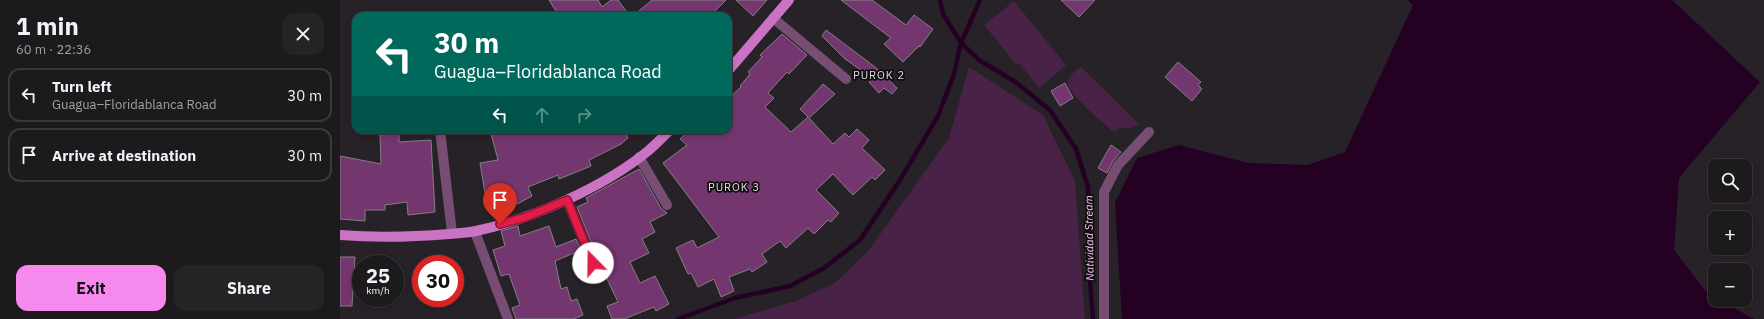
<!DOCTYPE html>
<html lang="en">
<head>
<meta charset="utf-8">
<style>
  :root { --surface:#1d1a1d; --page:#252326; --text:#f1f3f6; --muted:#a0a1a4; --line:#3b383b; --accent:#f689ee }
  body { margin:0; font-family:"IBM Plex Sans",sans-serif; background:var(--page); color:var(--text); height:100vh; display:flex; flex-direction:column; font-size:15px; white-space:nowrap }
  * { box-sizing:border-box; margin:0 }
  p { font-size:13px; color:var(--muted) }
  .icon { flex:none; width:22px; height:22px; fill:none; stroke:currentColor; stroke-width:2; stroke-linecap:round; stroke-linejoin:round }
  .map { position:relative; flex:1; overflow:hidden }
  .details { display:flex; flex-direction:column; background:var(--surface); width:340px }
  .details>* { flex:none }
  .hud { position:absolute; left:12px; top:12px; width:380px; height:122px; border-radius:12px; box-shadow:0 2px 6px #0003,0 0 0 1px var(--line); background:#00695c; color:#fff; overflow:hidden }
  .buttons { position:absolute; left:1368px; top:159px; display:grid; gap:8px }
  .buttons a { display:grid; place-items:center; width:44px; height:44px; border-radius:8px; background:var(--surface); box-shadow:0 2px 6px #0003,0 0 0 1px var(--line); font-size:20px }
  .speed { position:absolute; left:12px; top:255px; display:flex; gap:8px; font-size:20px; font-weight:700; text-align:center }
  .speed>* { display:grid; place-content:center; width:52px; height:52px; border-radius:50%; background:var(--surface); box-shadow:0 2px 6px #0003,0 0 0 1px var(--line); line-height:1 }
  .speed small { font-size:10px; font-weight:400 }
  .speed .limit { border:6px solid #d22; background:#fff; color:#111 }
  .pin { position:absolute; display:grid; place-items:center; width:34px; height:34px; color:#fff; margin:-41px -17px; border-radius:50% 50% 50% 0; rotate:-45deg; box-shadow:0 0 4px #0007 }
  .pin .icon { rotate:45deg }
  .me { position:absolute; width:44px; margin:-22px; rotate:338deg; stroke-linejoin:round; filter:drop-shadow(0 0 3px #0008) }
  .turn { display:flex; align-items:center; gap:14px; height:84px; padding:0 16px; font-size:18px }
  .turn .icon { width:52px; height:52px; stroke-width:2.5 }
  .turn b { display:block; font-size:28px; line-height:34px }
  .lanes { display:flex; align-items:center; height:38px; padding:0 16px; background:#0003; justify-content:center; gap:20px; direction:ltr }
  .lanes .off { opacity:.35 }
  .round { display:grid; place-items:center; flex:none; width:42px; height:42px; border-radius:12px; background:var(--page) }
  .overview { display:flex; align-items:center; justify-content:space-between; height:68px; padding:0 16px }
  h1 { font-size:24px; font-weight:700; line-height:30px }
  .button { display:flex; gap:8px; margin-top:auto; padding:8px 16px }
  .button a { flex:1; height:46px; border-radius:12px; background:var(--accent); color:#111; font-size:16px; font-weight:700; line-height:46px; text-align:center }
  .button a+a { background:var(--page); color:var(--text) }
  ul { padding:0; list-style:none }
  li { display:flex; align-items:center; gap:12px; height:54px; margin:0 8px 6px; padding:0 8px; border:2px solid var(--line); border-radius:12px }
  li div { flex:1 }
  li b { display:block; font-size:15px }
  li em { font-style:normal }
  main { display:flex; flex:1; min-height:0 }
  .map>svg:first-child { display:block }
  .green { fill:#492247 }
  .water { fill:#240023 }
  .lines { fill:none; stroke-linecap:round; stroke-linejoin:round }
  .stream { stroke:#240023; stroke-width:4.5 }
  .building { fill:#73366f; stroke:#857e84 }
  .minor { stroke:#774d73; stroke-width:10 }
  .major { stroke:#ca73c4; stroke-width:10 }
  .route-casing { stroke:#92132f; stroke-width:10 }
  .route { stroke:#e11d48; stroke-width:7 }
  .labels { text-anchor:middle; stroke-width:3.5; stroke-linejoin:round; paint-order:stroke }
  .neighbourhood-label { font-size:11px; letter-spacing:1px; fill:#e0dce0; stroke:#0f0c0e }
  .water-label { font-size:11px; font-style:italic; fill:#fac4f4; stroke:#0f0c0e }
</style>
</head>
<body>
<main>
<section class="details">
<div class="overview"><div><h1>1 min</h1><p>60 m · 22:36</p></div><a class="round"><svg class="icon" aria-label="close" viewBox="0 0 24 24"><path d="M6 6l12 12M18 6L6 18"/></svg></a></div>
<ul>
<li><svg class="icon" aria-label="left" viewBox="0 0 24 24"><path d="M17 20v-9H6M10 6l-5 5 5 5"/></svg><div><b>Turn left</b><p>Guagua–Floridablanca Road</p></div><em>30 m</em></li>
<li><svg class="icon" aria-label="arrive" viewBox="0 0 24 24"><path d="M6 21V4h12l-3 4 3 4H6"/></svg><div><b>Arrive at destination</b></div><em>30 m</em></li>
</ul>
<div class="button"><a>Exit</a><a>Share</a></div>
</section>
<div class="map">
<svg width="1424" height="319" viewBox="0 0 1424 319">
  <rect width="100%" height="100%" fill="#272227"/>
  <g class="green">
    <polygon points="674,1 726,65 699,88 680,64 674,63 671,58 644,25"/>
    <polygon points="629,67 703,115 735,181 745,319 394,319 456,301 495,283 529,250 609,138"/>
    <path d="M741,67L799,124L788,129L779,127L776,131H772C763,122 729,95 728,84C727,76 736,71 741,67Z"/>
  </g>
  <polygon class="water" points="1067,0 1332,0 1420,82 1339,178 1334,250 1368,294 1375,298 1375,300 1379,300 1414,319 782,319 775,203 797,158 839,145 908,163 968,165 1005,152 1073,5"/>
  <g class="lines">
    <g class="stream">
      <polyline points="600,0 603,14 621,43 639,60 674,81 710,110 736,149 748,187 750,281 753,319"/>
      <polyline points="338,319 395,298 450,286 484,268 520,240 560,180 598,116 614,74 621,43 640,0"/>
    </g>
  </g>
  <g class="building">
    <polygon points="209,0 258,0 262,7 271,0 278,0 286,11 280,16 219,16"/>
    <polygon points="312,0 386,0 370,16 293,16"/>
    <polygon points="396,0 427,0 413,16"/>
    <polygon points="501,0 532,0 566,25 574,15 593,29 580,47 579,46 563,62 544,44 551,38"/>
    <polygon points="721,0 755,0 739,17"/>
    <polygon points="486,30 535,67 557,88 552,94 544,88 539,93 529,82 533,79 504,58 482,36"/>
    <polygon points="442,34 467,55 449,74 447,72 428,93 434,98 425,107 451,132 468,117 460,109 483,84 495,94 469,118 493,144 505,133 509,137 517,129 529,140 522,148 545,170 535,180 532,177 513,195 493,174 476,190 499,213 491,222 488,220 474,234 468,228 446,248 440,241 422,254 427,262 412,272 410,269 389,277 394,291 381,297 374,279 358,287 351,273 348,274 336,248 353,240 357,248 379,237 323,163 347,145 340,139 350,130 388,130 388,99 401,87 400,86 410,74 408,72 422,57 420,55"/>
    <polygon points="838,62 861,82 858,85 862,89 852,101 825,77"/>
    <polygon points="725,83 733,98 720,106 711,91"/>
    <polygon points="150,130 284,130 288,138 281,144 249,160 251,166 219,179 218,175 188,187 192,196 177,204 171,192 168,193 167,189 145,193 140,163 158,160"/>
    <polygon points="59,134 59,142 91,140 95,212 68,215 67,202 45,205 45,210 25,210 25,221 0,219 0,156 41,164 40,135"/>
    <polygon points="771,145 781,152 773,161 767,173 758,168"/>
    <polygon points="299,169 321,208 327,213 310,222 315,232 302,239 309,253 290,262 300,283 315,276 329,304 316,311 314,307 284,319 272,319 267,306 278,302 259,262 237,207 248,202 246,198"/>
    <polygon points="178,226 180,236 209,226 216,247 236,239 241,250 215,261 221,289 227,287 231,301 237,299 243,315 234,319 176,319 172,308 180,305 169,274 161,276 153,250 165,246 161,231"/>
    <polygon points="0,257 15,257 12,306 0,306"/>
  </g>
  <g class="lines">
    <g class="minor">
      <polyline points="433,18 506,79"/>
      <polyline points="100,130 112,233"/>
      <polyline points="299,157 327,205"/>
      <polyline points="227,200 253,263"/>
      <polyline points="135,232 168,319"/>
      <polyline points="764,319 764,192 778,165 809,132"/>
    </g>
    <g class="major">
      <polyline points="388,71 449,0"/>
      <path d="M0,235C36,238 73,237 109,234C118,233 127,233 136,231C192,219 264,187 308,151C316,144 323,137 330,130"/>
    </g>
  </g>
  <g class="lines">
    <g class="route-casing">
      <polyline id="route" points="160,224 186,217 227,200 253,263"/>
    </g>
    <use href="#route" class="route"/>
  </g>
  <g class="labels">
    <g class="neighbourhood-label">
      <text x="539" y="79">PUROK 2</text>
      <text x="394" y="191">PUROK 3</text>
    </g>
    <g class="water-label">
      <text transform="translate(749 238) rotate(-91)" y="4">Natividad Stream</text>
    </g>
  </g>
</svg>
<div class="buttons">
<a><svg class="icon" aria-label="search" viewBox="0 0 24 24"><circle cx="10" cy="10" r="6"/><path d="M15 15l6 6"/></svg></a>
<a>+</a>
<a>−</a>
</div>
<div class="speed"><div>25<small>km/h</small></div><div class="limit">30</div></div>
<div class="pin" style="left:160px;top:224px;background:#d93025"><svg class="icon" aria-label="arrive" viewBox="0 0 24 24"><path d="M6 21V4h12l-3 4 3 4H6"/></svg></div>
<svg class="me" style="left:253px;top:263px" viewBox="-20 -20 40 40"><circle r="19" fill="#fff"/><path d="M0-13L10 11 0 6-10 11z" fill="#e11d48"/></svg>
<div class="hud">
<div class="turn"><svg class="icon" aria-label="left" viewBox="0 0 24 24"><path d="M17 20v-9H6M10 6l-5 5 5 5"/></svg><div><b>30 m</b>Guagua–Floridablanca Road</div></div>
<div class="lanes"><svg class="icon" aria-label="left" viewBox="0 0 24 24"><path d="M17 20v-9H6M10 6l-5 5 5 5"/></svg><svg class="icon off" aria-label="ahead" viewBox="0 0 24 24"><path d="M12 20V5M6 11l6-6 6 6"/></svg><svg class="icon off" aria-label="right" viewBox="0 0 24 24"><path d="M7 20v-9h11M14 6l5 5-5 5"/></svg></div>
</div>
</div>
</main>
</body>
</html>
